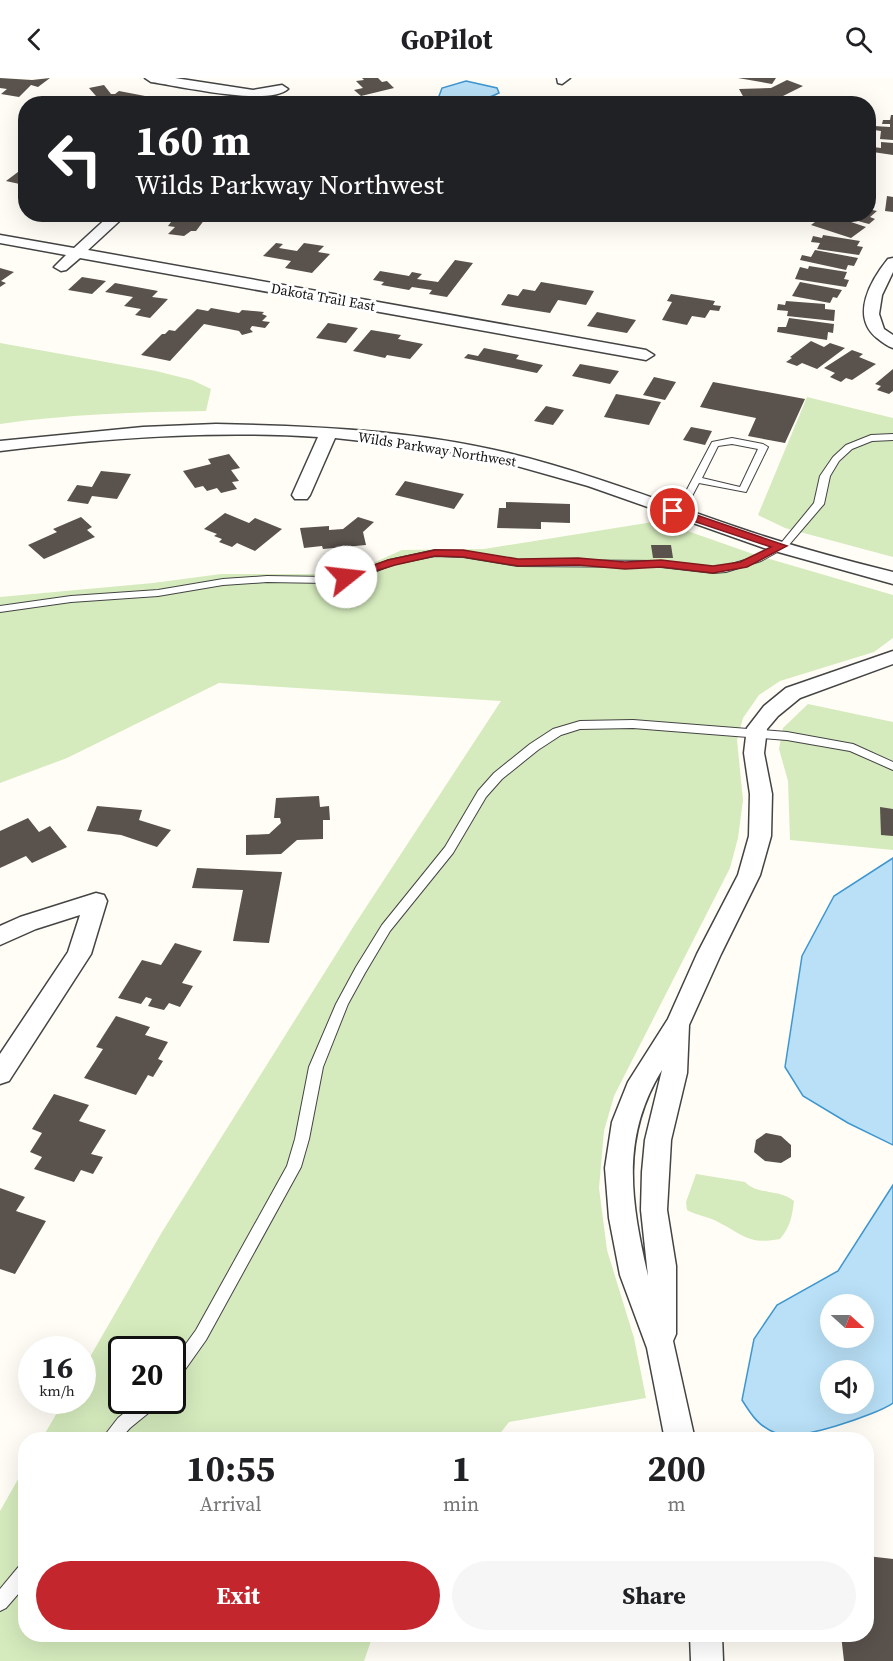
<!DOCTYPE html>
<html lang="en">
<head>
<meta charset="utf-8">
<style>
  :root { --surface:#fff; --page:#f6f6f6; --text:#202124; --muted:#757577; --accent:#c4262e }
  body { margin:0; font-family:"Source Serif 4",serif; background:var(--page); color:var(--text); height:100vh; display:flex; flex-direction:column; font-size:22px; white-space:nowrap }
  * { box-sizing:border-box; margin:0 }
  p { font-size:20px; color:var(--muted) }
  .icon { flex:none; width:33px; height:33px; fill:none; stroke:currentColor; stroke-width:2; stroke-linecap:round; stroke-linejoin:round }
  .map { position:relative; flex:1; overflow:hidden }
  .side { position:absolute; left:18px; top:1354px; width:856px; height:210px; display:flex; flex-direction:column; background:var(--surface); border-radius:24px; box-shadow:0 6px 24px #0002 }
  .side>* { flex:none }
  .banner { position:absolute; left:18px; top:18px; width:858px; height:126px; border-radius:24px; box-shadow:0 6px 24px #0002; background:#202124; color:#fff; overflow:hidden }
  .needle { width:39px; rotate:111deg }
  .buttons { position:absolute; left:820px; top:1216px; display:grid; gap:12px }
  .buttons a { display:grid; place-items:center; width:54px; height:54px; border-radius:50%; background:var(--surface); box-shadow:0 6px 24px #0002; font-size:30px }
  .speed { position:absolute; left:18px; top:1258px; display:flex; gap:12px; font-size:30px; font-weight:700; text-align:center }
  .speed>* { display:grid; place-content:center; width:78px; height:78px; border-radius:50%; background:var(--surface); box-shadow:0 6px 24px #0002; line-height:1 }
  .speed small { font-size:15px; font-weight:400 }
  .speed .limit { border:3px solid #111; border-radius:9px; background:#fff; color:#111 }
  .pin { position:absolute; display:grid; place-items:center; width:51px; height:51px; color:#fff; margin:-26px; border:3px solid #fff; border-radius:50%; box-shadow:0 2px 6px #0007 }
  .me { position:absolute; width:66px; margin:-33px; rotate:74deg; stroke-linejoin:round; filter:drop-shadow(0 0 4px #0008) }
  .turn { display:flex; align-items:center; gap:21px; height:126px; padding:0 18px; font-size:27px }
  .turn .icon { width:78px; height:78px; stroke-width:2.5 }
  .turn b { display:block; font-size:42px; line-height:51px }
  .eta { display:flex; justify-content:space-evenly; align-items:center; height:102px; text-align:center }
  .eta b { font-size:36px; font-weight:700; line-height:42px }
  .action { display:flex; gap:12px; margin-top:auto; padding:12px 18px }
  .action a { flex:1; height:69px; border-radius:36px; background:var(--accent); color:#fff; font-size:24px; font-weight:700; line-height:69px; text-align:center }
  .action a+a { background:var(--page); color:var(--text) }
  header { display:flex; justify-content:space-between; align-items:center; height:78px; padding:0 18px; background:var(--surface); font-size:27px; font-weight:700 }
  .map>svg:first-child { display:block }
  .green { fill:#d5ebbd; fill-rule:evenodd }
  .water { fill:#b9e0f7; stroke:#3f96cf; stroke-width:1.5; fill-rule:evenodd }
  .building { fill:#5a524d }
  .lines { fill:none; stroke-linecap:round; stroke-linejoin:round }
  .lane-casing { stroke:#444; stroke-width:2 }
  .street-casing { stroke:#444; stroke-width:3 }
  .lane { fill:#fff; fill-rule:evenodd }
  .street { fill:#fff; fill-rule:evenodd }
  .route { fill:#c4262e; stroke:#7f191e; stroke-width:1.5 }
  .labels { text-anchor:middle; stroke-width:6; stroke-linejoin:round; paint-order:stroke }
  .far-street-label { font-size:14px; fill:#111; stroke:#fff }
</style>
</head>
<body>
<header><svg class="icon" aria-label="back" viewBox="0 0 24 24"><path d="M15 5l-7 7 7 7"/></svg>GoPilot<svg class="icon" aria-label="search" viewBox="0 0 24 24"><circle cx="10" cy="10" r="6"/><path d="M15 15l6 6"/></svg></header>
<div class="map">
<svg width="893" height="1583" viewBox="0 0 893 1583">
  <rect width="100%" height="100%" fill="#fffdf5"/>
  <g class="green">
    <path d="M0,265L156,293L192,302L211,311L206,333C137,334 69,336 0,346Z"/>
    <polygon points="807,319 893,340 893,479 785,450 758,437"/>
    <path d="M659,443L753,476L893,517V560L874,574L780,603L759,617L743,640L737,662L743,722L738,760L730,790L614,1018L604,1053L599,1110L607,1172L634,1260L646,1320L509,1344L495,1362H41L64,1323H82L83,1291L162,1154L355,846L501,623L219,605L67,680L0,705V519L153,505L221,496H331L364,489L402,472L484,471ZM122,1272H172V1323H122Z"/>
    <polygon points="808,626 893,644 893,772 790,762 788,703 779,671 783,650"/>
    <path d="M696,1096L745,1104C757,1117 780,1111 794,1123C792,1139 790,1149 780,1161C748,1167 744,1157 718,1144C708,1138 697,1138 687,1132L686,1124Z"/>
    <polygon points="25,1389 26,1557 373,1557 364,1583 0,1583 0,1433"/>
  </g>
  <g class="water">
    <path d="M466,3L497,10L499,15C483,23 462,28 444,24L439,18L442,10Z"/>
    <polygon points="893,780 893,1067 848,1045 803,1018 785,989 802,878 834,818"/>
    <path d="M893,1107V1325C876,1337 796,1364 778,1356C759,1349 752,1338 742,1322L754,1261L777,1227L838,1193ZM831,1227H864V1260H831ZM831,1293H864V1326H831Z"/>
  </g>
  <g class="building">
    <polygon points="0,0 32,2 50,0 38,9 31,7 19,19 1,16 7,11 0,10"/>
    <polygon points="362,0 378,0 382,4 387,3 394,10 361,18 354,12 363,10 356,3 364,2"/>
    <polygon points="738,0 776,0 772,6"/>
    <polygon points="787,2 803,8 783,18 744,20 739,11 771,10"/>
    <polygon points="104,7 111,16 115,16 119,13 145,18 137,26 87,26 82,20 96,18 89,10"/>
    <polygon points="891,37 893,37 893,62 880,61 881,53 874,52 874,48 890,49 890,46 882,46 883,42 890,42"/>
    <polygon points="881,64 893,65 893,77 873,74 873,69 881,70"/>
    <polygon points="18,94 26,96 24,107 6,103"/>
    <polygon points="887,118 893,119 893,134 885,133"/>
    <polygon points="868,131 877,133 870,139 875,141 869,146 835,137 868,136"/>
    <polygon points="177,136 209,136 214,137 210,142 205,141 196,153 191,153 184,158 168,156 175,149 168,148"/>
    <polygon points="833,138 866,149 851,160 811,147 819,141 826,143"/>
    <polygon points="823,157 860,163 857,168 863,169 859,177 817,171 820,165 811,164 813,158 822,160"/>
    <polygon points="276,165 283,166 279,170 297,173 304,165 324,168 318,174 330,176 312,195 285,190 291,183 263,178"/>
    <polygon points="815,172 858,180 854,188 848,187 846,192 800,182 802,177 811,179"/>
    <polygon points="455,182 473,185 447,219 429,216 432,212 412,209 409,212 381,207 384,204 373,202 380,193 409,198 412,194 422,196 417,201 438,204"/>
    <polygon points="809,188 847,194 844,201 849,202 846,209 795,201 800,189 808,191"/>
    <polygon points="0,190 14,194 1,203 6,205 0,209"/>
    <polygon points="82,199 106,203 92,216 68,212"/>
    <polygon points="541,204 594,213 586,227 558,222 550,235 501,227 508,216 518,218 523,211 535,213"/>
    <polygon points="800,204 842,212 837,220 833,219 830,225 792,218"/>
    <polygon points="115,205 158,213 152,219 168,221 150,240 135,237 141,231 124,228 133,219 105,214"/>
    <polygon points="671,216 715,223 713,227 721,228 719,233 710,232 705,240 692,238 687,247 662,242 672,224 667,223"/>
    <polygon points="786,223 825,226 825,231 835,232 834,243 787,238 788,233 777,232 778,226 785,227"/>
    <polygon points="211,230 239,235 242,232 264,234 262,236 267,238 262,243 270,244 265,250 252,248 250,251 253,254 242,257 239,253 204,246 170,283 141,277 162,256 165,256 169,252 175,253 197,231 208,233"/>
    <polygon points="597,234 636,242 627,255 587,248"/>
    <polygon points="789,240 834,246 833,255 828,254 827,262 777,254 778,249 786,249"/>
    <polygon points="328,245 358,250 346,265 316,260"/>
    <polygon points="371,252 401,257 398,261 423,266 410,281 387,277 385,280 353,273"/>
    <polygon points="811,263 824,269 830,265 845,270 817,291 802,285 797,288 786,284 792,280 790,279"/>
    <polygon points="484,270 519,277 516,281 543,287 537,295 464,280 468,276 478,278"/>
    <polygon points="852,272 863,276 859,279 876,286 852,302 846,300 841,304 830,299 835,295 824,290"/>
    <polygon points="580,286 619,293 610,306 572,298"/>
    <polygon points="893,291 893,313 889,316 877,312 881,308 875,306"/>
    <polygon points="654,299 676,304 665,322 643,317"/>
    <polygon points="713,304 805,321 785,365 748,358 756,340 700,329"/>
    <polygon points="616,316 661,324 649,347 604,339"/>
    <polygon points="546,328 564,332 553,347 534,343"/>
    <polygon points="691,349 712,353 705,367 683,362"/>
    <polygon points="229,376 240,390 231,392 239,403 232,404 237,411 221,415 217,410 207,413 203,408 195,410 183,393 211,386 208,381"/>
    <polygon points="101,393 131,396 117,421 92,418 88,426 67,423 77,407 92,409"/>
    <polygon points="405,403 464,416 454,431 395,417"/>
    <polygon points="506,424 570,426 570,445 541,444 541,451 497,450 499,430 506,430"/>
    <polygon points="225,435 249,445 255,440 282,451 255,473 237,465 232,469 219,464 222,461 214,458 217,456 204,451"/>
    <polygon points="81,439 92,449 87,452 95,459 44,481 28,467 57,454 53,451"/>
    <polygon points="358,439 374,444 363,454 366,467 323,471 322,468 304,470 300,450 329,448 329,452 343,451"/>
    <polygon points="651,467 671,467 673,480 653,480"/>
    <polygon points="319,718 320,729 329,728 330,742 323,742 323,761 297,762 281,776 246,777 246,757 269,756 281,745 280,740 274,740 276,720"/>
    <polygon points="97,728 142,732 139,742 171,752 157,769 121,757 87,753"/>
    <polygon points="880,729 893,731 893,758 881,757"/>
    <polygon points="28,740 39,754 50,748 67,769 32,785 26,778 0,790 0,753"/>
    <polygon points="197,790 282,794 269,865 233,863 243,812 192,810"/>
    <polygon points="175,865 202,873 182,905 193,908 180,929 169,925 164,932 148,928 152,921 146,919 141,926 118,920 142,882 161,887"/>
    <polygon points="116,938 150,949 145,957 168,964 158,981 163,983 153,999 148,997 136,1017 84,1000 103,971 96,969"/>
    <polygon points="54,1016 89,1027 79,1043 106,1052 91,1076 103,1079 93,1096 81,1092 74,1104 34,1091 42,1079 30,1074 42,1055 32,1051"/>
    <polygon points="766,1055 781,1058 791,1067 791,1079 781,1085 765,1083 754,1074 756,1062"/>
    <polygon points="0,1110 25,1119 16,1133 46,1143 15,1196 0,1191"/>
    <polygon points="867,1478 893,1481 893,1583 844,1583 841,1557 867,1557"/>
  </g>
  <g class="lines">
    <g class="lane-casing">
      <g id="lane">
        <polygon points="893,356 893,362 872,363 852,371 839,383 830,398 824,426 788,468 761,483 726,494 713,495 661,489 518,488 463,479 435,478 395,486 366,497 327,505 267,504 223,507 158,518 71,524 0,534 0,528 71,518 158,512 223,501 267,498 327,499 360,493 389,482 435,472 463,473 518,482 661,483 713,489 725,488 755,479 782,464 814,425 820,398 833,379 846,367 871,357"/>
        <path d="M732,360L763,366L768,369L746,414L699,405L690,422L676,435H670V431L683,419L712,364ZM732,366L758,371L740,409L702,400L718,368Z"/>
        <polygon points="633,642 787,654 853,666 893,684 893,692 850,673 787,662 633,650 580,651 561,657 538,672 502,701 486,719 453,775 390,853 365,895 348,926 323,989 309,1061 301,1089 206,1262 177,1303 172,1305 172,1285 196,1252 287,1088 295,1061 309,989 336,926 356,889 382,847 445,769 478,713 494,695 530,666 553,651 580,643"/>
        <polygon points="139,1323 159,1323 157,1328 130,1350 119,1362 101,1362 118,1340"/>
        <polygon points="26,1485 26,1507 6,1530 0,1533 0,1511 20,1487"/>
      </g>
    </g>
    <g class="street-casing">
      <g id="street">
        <path d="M145,0H175L253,12L282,7L288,11C269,29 179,8 151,4Z"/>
        <polygon points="557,0 570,0 562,6 558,5"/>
        <polygon points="111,136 127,136 88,172 646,272 654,277 646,282 80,180 66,192 61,193 54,189 66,177 0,165 0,157 74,170"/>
        <path d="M893,180V194L882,217L879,236L884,251L893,257V270C887,268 882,264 877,260C850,238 871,202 888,181Z"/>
        <path d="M216,346C314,348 413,352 508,375C586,394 660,423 736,449C788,467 840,481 893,494V506L764,470L588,408L503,384L434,371L335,360L310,417L307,421H295L292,417L318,359C212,352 106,360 0,373V363L143,349Z"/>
        <path d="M893,573V586L800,620L778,638L767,651L764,675L772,716L771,758L760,797L721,876L689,947L687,995L671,1062L667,1132L676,1188V1256L673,1263L695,1362H665L647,1270L620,1197L609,1140L605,1090L612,1044L628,1004L668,941L697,876L738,797L749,758L750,716L744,675L747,650L764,628L786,610ZM662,992L645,1062L642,1094L641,1132L648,1198C631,1124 620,1060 662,992Z"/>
        <polygon points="96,815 104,817 107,823 91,876 9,1003 0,1006 0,976 68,874 80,837 36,851 0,867 0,848 20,839"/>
        <polygon points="690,1557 722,1557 723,1583 691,1583"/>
      </g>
    </g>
    <use href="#lane" class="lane"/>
    <use href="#street" class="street"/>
  </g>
  <polygon class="route" points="673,429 787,468 747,489 713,495 661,489 625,491 578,487 518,488 463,479 435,478 395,487 346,502 340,499 388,482 435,472 463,472 518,481 578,480 625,484 661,482 713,488 740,484 771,469 669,435 668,433"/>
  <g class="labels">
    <g class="far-street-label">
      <text transform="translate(323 219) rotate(10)" y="5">Dakota Trail East</text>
      <text transform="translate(437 371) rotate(9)" y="5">Wilds Parkway Northwest</text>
    </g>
  </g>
</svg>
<div class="buttons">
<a><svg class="needle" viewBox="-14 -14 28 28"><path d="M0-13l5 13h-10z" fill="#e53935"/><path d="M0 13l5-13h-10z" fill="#757577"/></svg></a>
<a><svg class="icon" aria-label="sound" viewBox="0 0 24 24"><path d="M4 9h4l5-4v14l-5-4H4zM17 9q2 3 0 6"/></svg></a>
</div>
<div class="speed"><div>16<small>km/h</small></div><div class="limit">20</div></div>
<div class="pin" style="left:673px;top:433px;background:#d93025"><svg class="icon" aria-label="arrive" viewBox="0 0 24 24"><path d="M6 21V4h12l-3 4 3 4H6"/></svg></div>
<svg class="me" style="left:346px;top:499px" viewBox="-20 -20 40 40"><circle r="19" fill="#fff"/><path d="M0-13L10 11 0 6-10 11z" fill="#c4262e"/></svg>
<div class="banner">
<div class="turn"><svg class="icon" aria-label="left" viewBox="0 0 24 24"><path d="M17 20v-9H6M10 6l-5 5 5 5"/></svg><div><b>160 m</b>Wilds Parkway Northwest</div></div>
</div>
<section class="side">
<div class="eta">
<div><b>10:55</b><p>Arrival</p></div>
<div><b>1</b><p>min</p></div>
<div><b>200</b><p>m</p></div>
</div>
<div class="action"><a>Exit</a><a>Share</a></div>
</section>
</div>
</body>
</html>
